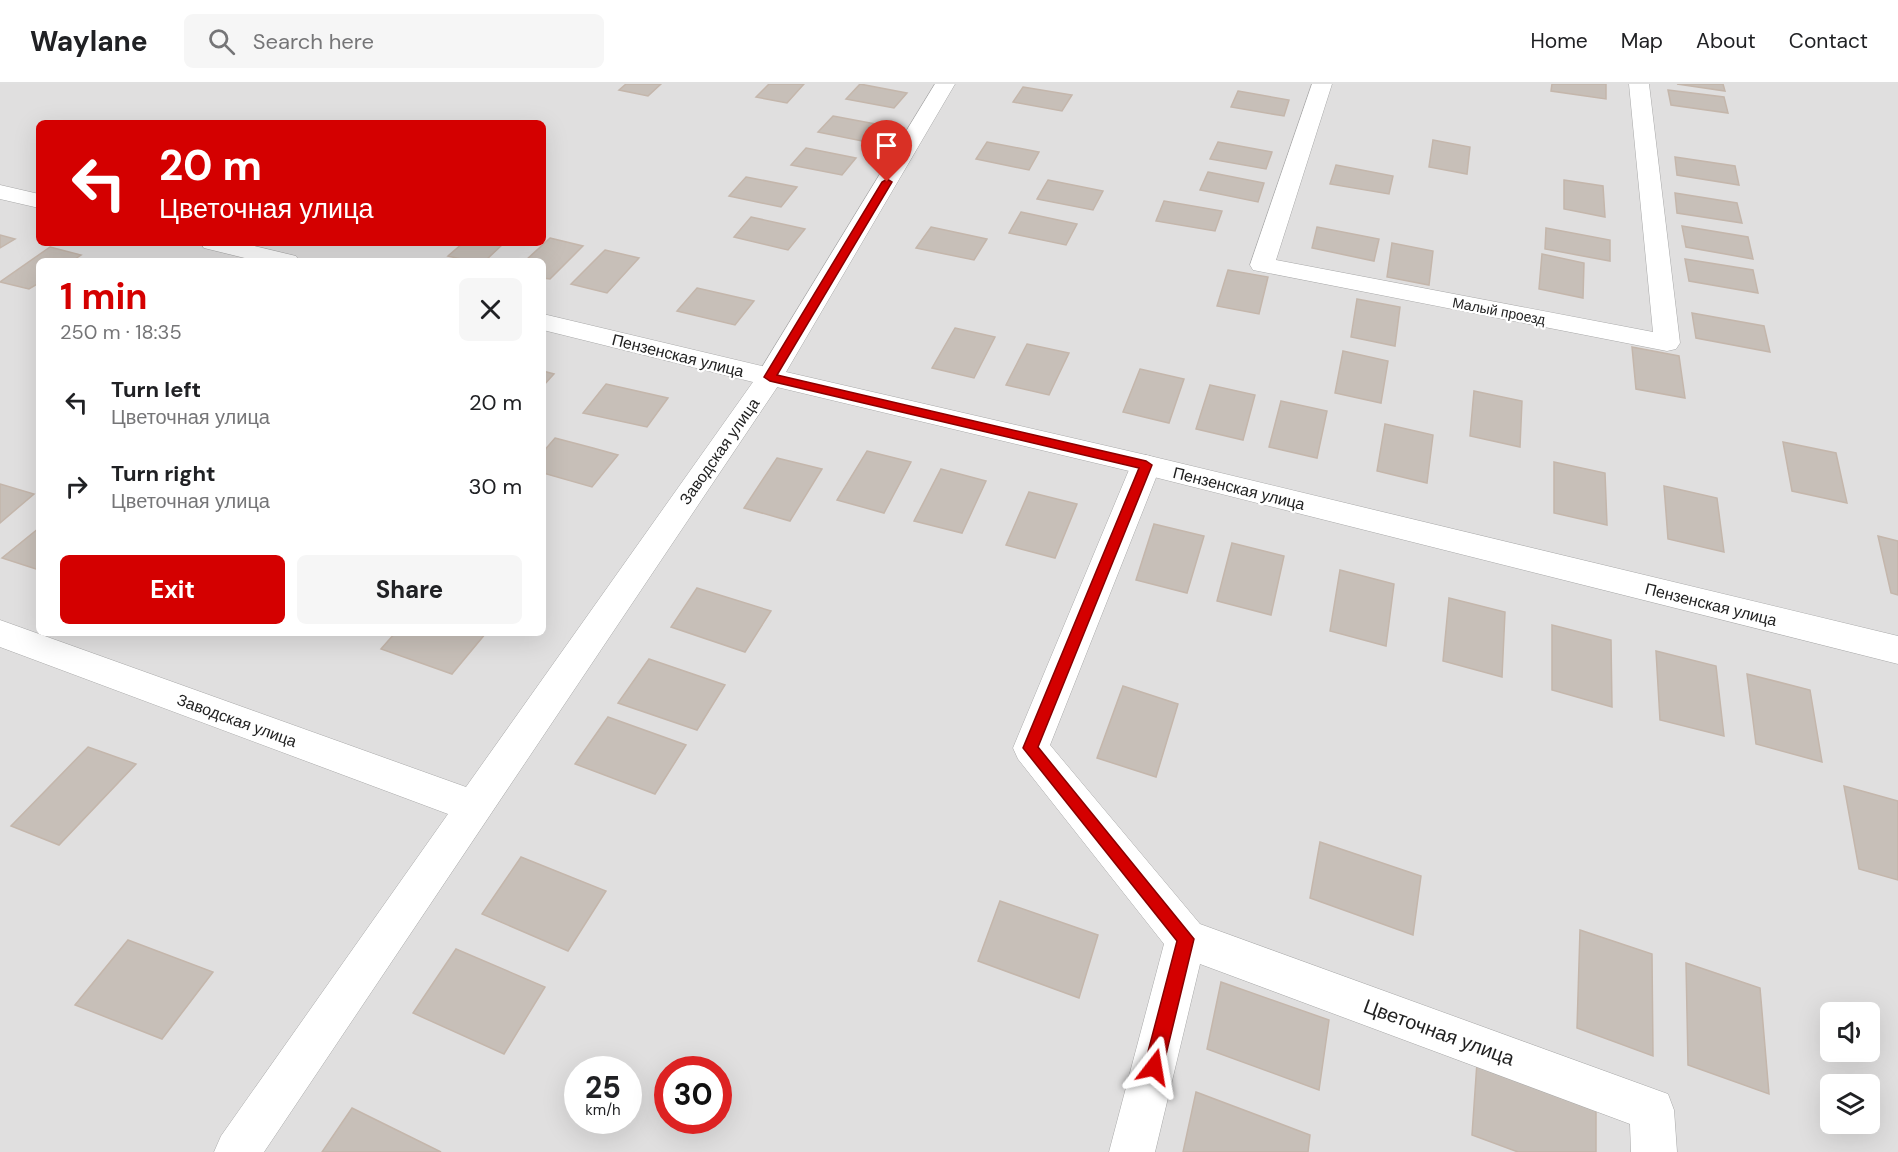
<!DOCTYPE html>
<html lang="en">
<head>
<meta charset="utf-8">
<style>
  :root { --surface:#fff; --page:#f6f6f6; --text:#202124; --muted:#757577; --line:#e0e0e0; --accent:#d40000 }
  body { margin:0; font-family:"DM Sans",sans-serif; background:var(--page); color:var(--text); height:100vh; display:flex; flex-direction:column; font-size:22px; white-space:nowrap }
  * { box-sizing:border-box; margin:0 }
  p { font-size:20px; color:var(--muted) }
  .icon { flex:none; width:33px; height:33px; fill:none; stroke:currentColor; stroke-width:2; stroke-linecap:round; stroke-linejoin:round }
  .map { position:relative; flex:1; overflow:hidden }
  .details { position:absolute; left:36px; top:174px; width:510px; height:378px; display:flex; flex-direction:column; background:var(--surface); border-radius:9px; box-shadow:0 6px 24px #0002 }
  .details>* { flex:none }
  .guide { position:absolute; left:36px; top:36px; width:510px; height:126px; border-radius:9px; box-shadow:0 6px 24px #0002; background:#d40000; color:#fff; overflow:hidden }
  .buttons { position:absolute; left:1820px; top:918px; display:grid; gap:12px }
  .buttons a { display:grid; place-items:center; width:60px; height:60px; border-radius:9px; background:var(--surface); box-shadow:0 6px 24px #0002; font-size:30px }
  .speed { position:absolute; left:564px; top:972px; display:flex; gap:12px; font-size:30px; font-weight:700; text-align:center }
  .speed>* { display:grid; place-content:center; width:78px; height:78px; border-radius:50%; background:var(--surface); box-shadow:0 6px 24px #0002; line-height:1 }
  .speed small { font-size:15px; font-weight:400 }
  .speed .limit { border:9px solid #d22; background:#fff; color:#111 }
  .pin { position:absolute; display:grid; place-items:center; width:51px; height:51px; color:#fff; margin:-62px -26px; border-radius:50% 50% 50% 0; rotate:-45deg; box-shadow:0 0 6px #0007 }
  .pin .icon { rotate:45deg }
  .me { position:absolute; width:66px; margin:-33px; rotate:14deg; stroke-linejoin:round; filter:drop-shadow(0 0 4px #0008) }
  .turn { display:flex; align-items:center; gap:21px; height:126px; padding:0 24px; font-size:27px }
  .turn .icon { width:78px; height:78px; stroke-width:2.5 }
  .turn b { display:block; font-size:42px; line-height:51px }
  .round { display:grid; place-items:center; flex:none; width:63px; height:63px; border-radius:9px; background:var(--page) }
  .headline { display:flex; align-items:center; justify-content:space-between; height:102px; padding:0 24px }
  h1 { font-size:36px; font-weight:700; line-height:45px; color:var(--accent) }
  .button { display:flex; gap:12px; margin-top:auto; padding:12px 24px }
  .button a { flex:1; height:69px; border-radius:9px; background:var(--accent); color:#fff; font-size:24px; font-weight:700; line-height:69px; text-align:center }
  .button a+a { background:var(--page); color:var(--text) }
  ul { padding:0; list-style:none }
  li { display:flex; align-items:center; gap:18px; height:84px; padding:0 24px }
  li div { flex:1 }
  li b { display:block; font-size:22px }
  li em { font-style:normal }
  header { display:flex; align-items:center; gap:36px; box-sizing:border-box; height:84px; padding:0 30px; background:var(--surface); border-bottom:2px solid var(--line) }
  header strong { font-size:28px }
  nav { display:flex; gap:33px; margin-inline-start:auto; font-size:21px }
  .search { width:420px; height:54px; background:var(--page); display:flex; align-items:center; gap:15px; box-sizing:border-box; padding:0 21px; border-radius:9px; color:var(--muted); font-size:22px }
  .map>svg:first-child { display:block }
  .residential { fill:#e0dfdf; fill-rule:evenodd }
  .building { fill:#c7bfb8; stroke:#c4b6ab; stroke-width:1.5 }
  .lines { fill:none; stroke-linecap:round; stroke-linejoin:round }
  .minor-casing { stroke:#a9a9a9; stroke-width:1 }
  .tertiary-casing { stroke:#a9a9a9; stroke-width:1 }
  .minor { fill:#fff; fill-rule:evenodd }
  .tertiary { fill:#fff; fill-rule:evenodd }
  .route { fill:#d40000; stroke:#8a0000; stroke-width:1.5 }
  .labels { text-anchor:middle; stroke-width:4.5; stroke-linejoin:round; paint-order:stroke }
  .far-street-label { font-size:14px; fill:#222; stroke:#fff }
  .street-label { font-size:16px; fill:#222; stroke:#fff }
  .near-street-label { font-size:20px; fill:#222; stroke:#fff }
</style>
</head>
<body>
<header>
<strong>Waylane</strong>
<div class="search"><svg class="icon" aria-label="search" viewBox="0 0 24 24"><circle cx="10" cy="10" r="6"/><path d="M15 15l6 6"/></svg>Search here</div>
<nav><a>Home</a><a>Map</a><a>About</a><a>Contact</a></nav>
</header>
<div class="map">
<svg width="1898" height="1068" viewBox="0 0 1898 1068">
  <rect width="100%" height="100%" fill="#f2efe9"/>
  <path class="residential" d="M0,0H1898V1068H0ZM39,39H543V159H39ZM39,177H543V549H39ZM1830,928H1869V968H1830ZM578,986H628V1036H578ZM668,986H718V1036H668ZM1830,1000H1869V1040H1830Z"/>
  <g class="building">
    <polygon points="626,0 661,0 648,12 619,6"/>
    <polygon points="769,0 804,0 787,19 756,13"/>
    <polygon points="860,0 907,9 894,24 846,15"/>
    <polygon points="1552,0 1606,0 1606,15 1551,7"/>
    <polygon points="1677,0 1723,0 1725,7"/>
    <polygon points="1023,3 1072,11 1062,27 1013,18"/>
    <polygon points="1668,6 1724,13 1728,29 1671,21"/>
    <polygon points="1238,7 1289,16 1284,32 1231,23"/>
    <polygon points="833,32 881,41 867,58 818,48"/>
    <polygon points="1433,56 1470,63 1467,90 1429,83"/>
    <polygon points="987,58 1039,68 1029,86 976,75"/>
    <polygon points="1218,58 1272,68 1266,85 1210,75"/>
    <polygon points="806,64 856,74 842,91 791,81"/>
    <polygon points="1675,73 1735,82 1739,101 1677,91"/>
    <polygon points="1336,81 1393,92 1389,110 1330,100"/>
    <polygon points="1208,88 1264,99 1258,118 1200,106"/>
    <polygon points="746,93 797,103 781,123 729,112"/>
    <polygon points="1048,96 1103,107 1093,126 1037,115"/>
    <polygon points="1564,96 1603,102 1605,133 1564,125"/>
    <polygon points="1675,109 1737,119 1742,139 1677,129"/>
    <polygon points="1164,117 1222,127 1215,147 1156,137"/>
    <polygon points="1021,128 1077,140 1066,161 1009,149"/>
    <polygon points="751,133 805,145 788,166 734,153"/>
    <polygon points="1682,142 1748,153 1753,175 1686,163"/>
    <polygon points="931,143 987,155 974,176 916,164"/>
    <polygon points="1317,143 1379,155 1374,177 1312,164"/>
    <polygon points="1546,144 1610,156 1610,177 1545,165"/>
    <polygon points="0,151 15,155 0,164"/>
    <polygon points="550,154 583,162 550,195 543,194 543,177 525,177"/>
    <polygon points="463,159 504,159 485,177 470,177 448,172"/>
    <polygon points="1392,159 1433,167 1429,201 1387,193"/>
    <polygon points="50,163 81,171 72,177 39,177 39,199 29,205 0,198"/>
    <polygon points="605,166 639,174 607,209 571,200"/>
    <polygon points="1542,170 1584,179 1583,214 1539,205"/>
    <polygon points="1685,175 1753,186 1758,209 1689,197"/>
    <polygon points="1228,186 1268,193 1259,230 1217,222"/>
    <polygon points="697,204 754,217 735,241 677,227"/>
    <polygon points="1357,215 1400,223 1395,262 1351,253"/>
    <polygon points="1692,229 1764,242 1770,268 1696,254"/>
    <polygon points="955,244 995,253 974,294 932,284"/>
    <polygon points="1027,260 1069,269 1049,311 1006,301"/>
    <polygon points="1632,263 1679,272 1685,314 1636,305"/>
    <polygon points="1343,267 1388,277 1381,319 1335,309"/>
    <polygon points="1140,285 1184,295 1169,339 1123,328"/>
    <polygon points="543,287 554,290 543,302"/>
    <polygon points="606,300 668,314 647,343 583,329"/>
    <polygon points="1210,301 1255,311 1243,356 1196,345"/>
    <polygon points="1474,307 1522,317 1520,363 1470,352"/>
    <polygon points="1281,317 1327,327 1317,374 1269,363"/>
    <polygon points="1385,340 1433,351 1427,399 1377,387"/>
    <polygon points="555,354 593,364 618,371 592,403 543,389 543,368"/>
    <polygon points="1783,358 1836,369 1847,419 1792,407"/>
    <polygon points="867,367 911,378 884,429 837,416"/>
    <polygon points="777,374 822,385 790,437 744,424"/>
    <polygon points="1554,378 1605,389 1607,441 1554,429"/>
    <polygon points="941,385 986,397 962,449 914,437"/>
    <polygon points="0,400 34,410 0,439"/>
    <polygon points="1664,402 1717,414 1724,468 1668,455"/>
    <polygon points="1029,408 1077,420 1055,474 1006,461"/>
    <polygon points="1154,440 1204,452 1187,509 1136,496"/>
    <polygon points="39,444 39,486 2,474"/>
    <polygon points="1878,452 1898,457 1898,511 1891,509"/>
    <polygon points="1232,459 1284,472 1271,531 1217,517"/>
    <polygon points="1340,486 1394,500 1386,562 1330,547"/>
    <polygon points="697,504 771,527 745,568 671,543"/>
    <polygon points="1449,514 1505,528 1502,593 1443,577"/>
    <polygon points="1552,541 1611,556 1612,623 1552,606"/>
    <polygon points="395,549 486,549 452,590 381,565"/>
    <polygon points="1656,567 1716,582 1724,652 1660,636"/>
    <polygon points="649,575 725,601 697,646 618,619"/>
    <polygon points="1747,590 1810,606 1822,678 1756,660"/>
    <polygon points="1123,602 1178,620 1156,693 1097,674"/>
    <polygon points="608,633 686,661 655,710 575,680"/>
    <polygon points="88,663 136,680 59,761 11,742"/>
    <polygon points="1844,702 1898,717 1898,796 1859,785"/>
    <polygon points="1320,758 1421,792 1413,851 1310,814"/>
    <polygon points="521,773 606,807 568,867 482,830"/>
    <polygon points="1000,817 1098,851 1079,914 978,877"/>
    <polygon points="1580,846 1652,870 1653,972 1577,944"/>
    <polygon points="128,856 213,888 162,955 75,921"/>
    <polygon points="456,865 545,903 504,970 413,929"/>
    <polygon points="1686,879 1760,904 1769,1010 1688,981"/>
    <polygon points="1221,898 1329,936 1319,1006 1207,965"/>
    <polygon points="1477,978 1596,1020 1596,1068 1518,1068 1472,1051"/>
    <polygon points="1196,1008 1310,1051 1308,1068 1183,1068"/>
    <polygon points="352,1024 441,1068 322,1068"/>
  </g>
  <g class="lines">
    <g class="minor-casing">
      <g id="minor">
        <polygon points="1312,0 1332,0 1276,176 1653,248 1629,0 1649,0 1680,259 1676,265 1667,267 1253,186 1250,181"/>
        <polygon points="0,101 39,110 39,124 0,115"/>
        <polygon points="200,159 242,159 296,172 299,177 257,177 204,164"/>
        <polygon points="543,230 770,284 780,287 784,293 264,1068 214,1068 221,1052 448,730 0,563 0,536 466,703 753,298 543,246"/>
        <polygon points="1146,371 1156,374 1161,381 1050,661 1200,840 1668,1010 1674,1026 1677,1068 1631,1068 1630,1040 1200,880 1155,1068 1109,1068 1164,860 1018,675 1013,664 1131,381 1136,374"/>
      </g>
    </g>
    <g class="tertiary-casing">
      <polygon id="tertiary" points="935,0 955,0 786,288 1146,371 1898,552 1898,580 1146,391 760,299 756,293"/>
    </g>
    <use href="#minor" class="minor"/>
    <use href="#tertiary" class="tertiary"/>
  </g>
  <polygon class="route" points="887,95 892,98 777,291 1146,377 1152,381 1038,663 1194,855 1163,983 1160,989 1154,992 1147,989 1144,983 1177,857 1023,664 1139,384 770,297 764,293 882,98"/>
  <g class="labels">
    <g class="far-street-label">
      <text transform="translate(1499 227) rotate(11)" y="5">Малый проезд</text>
    </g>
    <g class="street-label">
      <text transform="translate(678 271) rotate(14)" y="6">Пензенская улица</text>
      <text transform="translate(719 367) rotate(-55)" y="6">Заводская улица</text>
      <text transform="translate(1239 404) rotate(14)" y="6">Пензенская улица</text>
      <text transform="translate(1711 520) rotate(14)" y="6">Пензенская улица</text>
      <text transform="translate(237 636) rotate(20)" y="6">Заводская улица</text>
    </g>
    <g class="near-street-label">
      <text transform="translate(1439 948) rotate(20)" y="7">Цветочная улица</text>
    </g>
  </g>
</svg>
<div class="buttons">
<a><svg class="icon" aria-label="sound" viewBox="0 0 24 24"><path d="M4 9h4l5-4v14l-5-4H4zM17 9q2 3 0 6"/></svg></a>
<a><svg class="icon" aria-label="layers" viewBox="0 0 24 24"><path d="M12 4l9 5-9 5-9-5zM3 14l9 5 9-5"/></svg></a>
</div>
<div class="speed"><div>25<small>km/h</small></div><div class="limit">30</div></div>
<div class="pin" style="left:887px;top:98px;background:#d93025"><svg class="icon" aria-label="arrive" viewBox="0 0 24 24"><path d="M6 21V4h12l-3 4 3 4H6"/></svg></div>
<svg class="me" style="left:1154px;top:983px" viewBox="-20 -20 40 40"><path d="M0-17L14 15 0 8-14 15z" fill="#d40000" stroke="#fff" stroke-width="4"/></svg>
<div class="guide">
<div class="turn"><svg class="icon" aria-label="left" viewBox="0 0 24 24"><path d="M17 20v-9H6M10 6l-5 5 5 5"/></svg><div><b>20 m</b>Цветочная улица</div></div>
</div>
<section class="details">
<div class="headline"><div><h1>1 min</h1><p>250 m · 18:35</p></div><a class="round"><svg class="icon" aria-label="close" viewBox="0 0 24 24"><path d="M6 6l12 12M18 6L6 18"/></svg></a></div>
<ul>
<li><svg class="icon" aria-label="left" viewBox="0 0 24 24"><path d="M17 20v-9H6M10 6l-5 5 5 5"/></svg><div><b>Turn left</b><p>Цветочная улица</p></div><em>20 m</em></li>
<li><svg class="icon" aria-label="right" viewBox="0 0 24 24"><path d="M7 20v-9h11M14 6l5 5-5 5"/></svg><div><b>Turn right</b><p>Цветочная улица</p></div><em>30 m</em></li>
</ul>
<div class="button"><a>Exit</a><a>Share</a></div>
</section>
</div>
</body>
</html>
